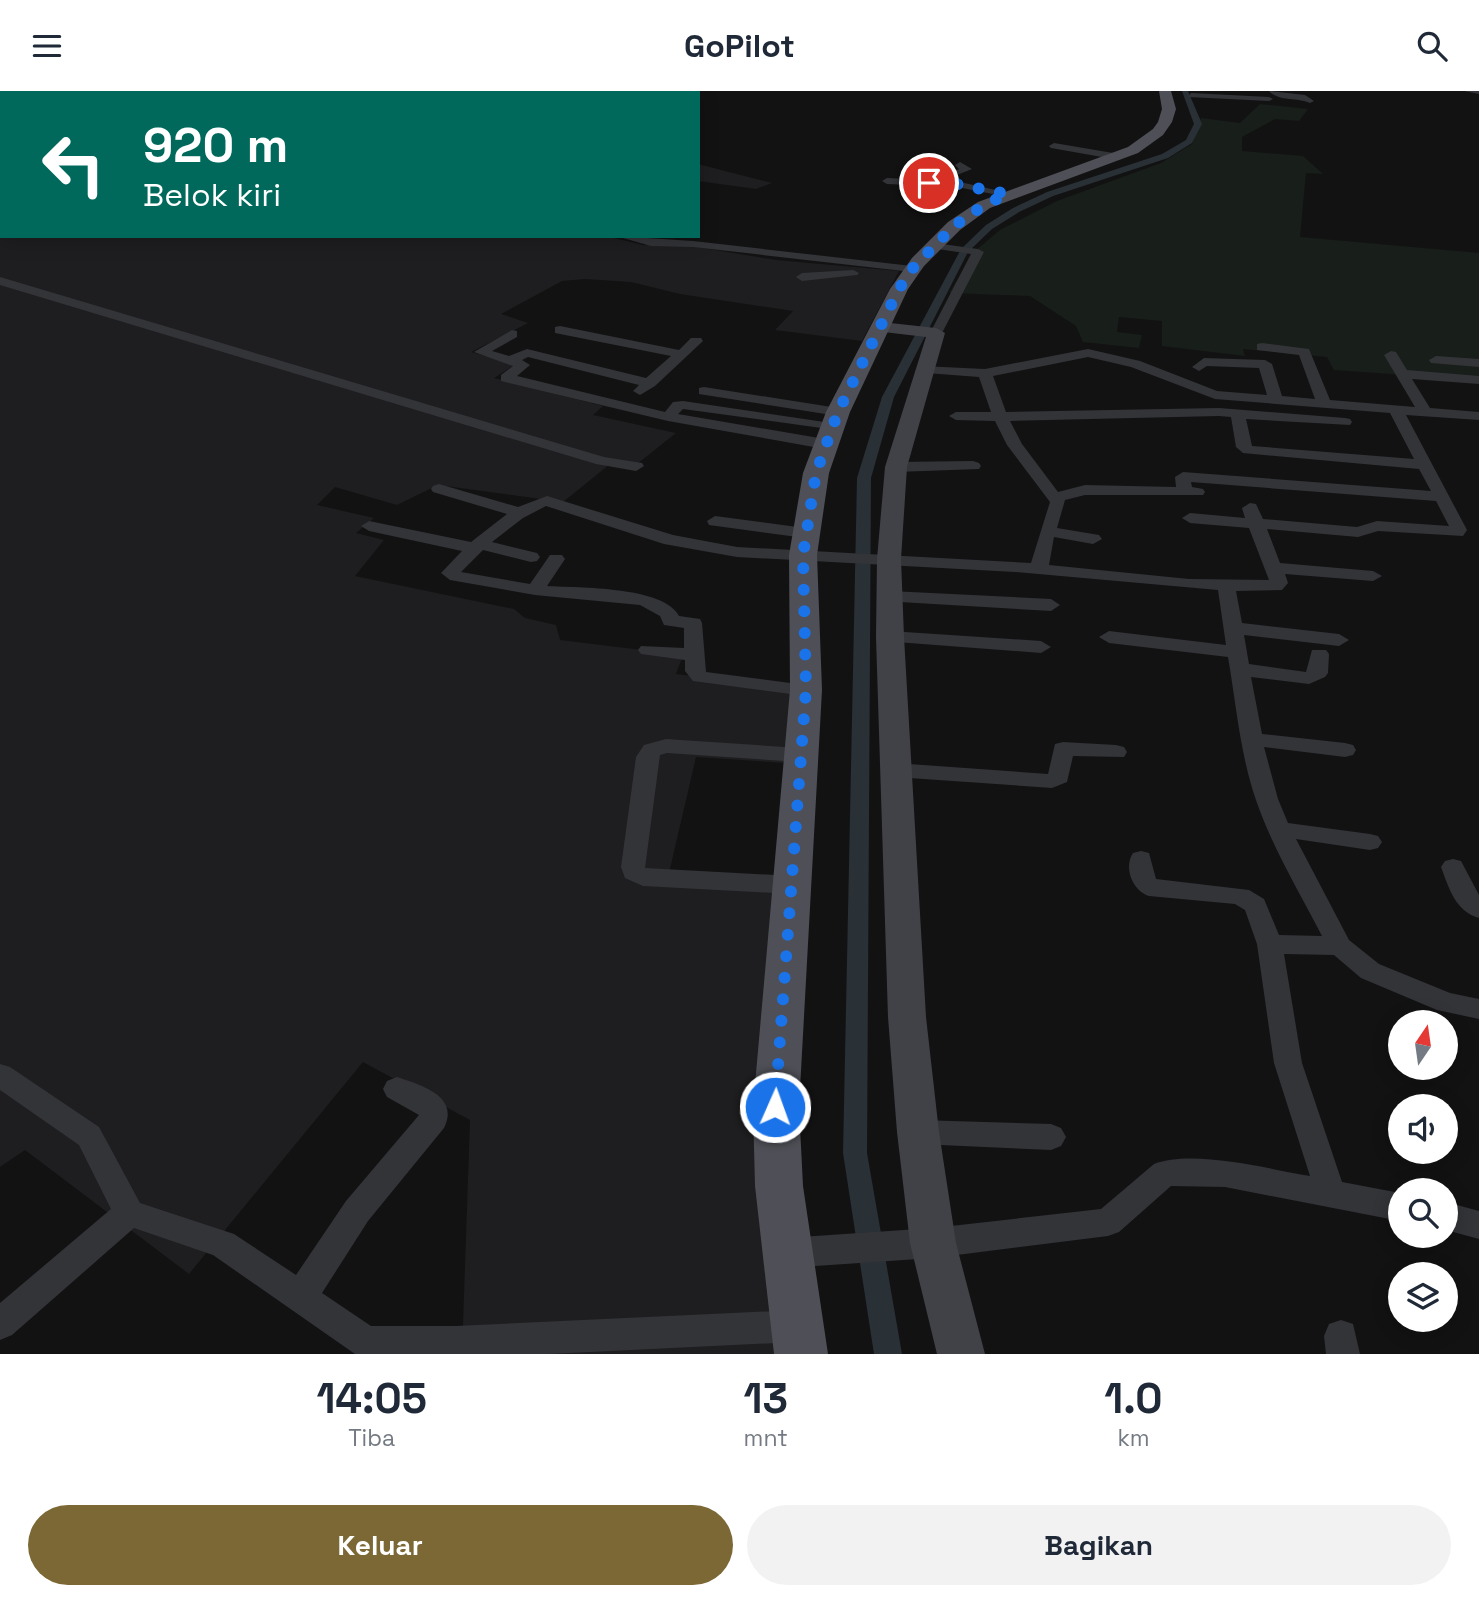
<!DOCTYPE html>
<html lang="id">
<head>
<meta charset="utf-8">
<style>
  :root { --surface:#fff; --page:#f2f2f3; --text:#1f2937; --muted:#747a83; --accent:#7b6835 }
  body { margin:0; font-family:"Space Grotesk",sans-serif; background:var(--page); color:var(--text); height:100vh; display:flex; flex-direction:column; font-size:26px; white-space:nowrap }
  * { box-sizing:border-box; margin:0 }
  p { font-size:23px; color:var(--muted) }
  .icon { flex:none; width:38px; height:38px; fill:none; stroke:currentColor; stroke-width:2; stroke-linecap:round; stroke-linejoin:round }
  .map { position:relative; height:1263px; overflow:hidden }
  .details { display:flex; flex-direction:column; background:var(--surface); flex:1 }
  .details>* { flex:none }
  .hud { position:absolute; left:0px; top:0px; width:700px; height:147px; box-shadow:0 4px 18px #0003; background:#00695c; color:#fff; overflow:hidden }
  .needle { width:46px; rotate:13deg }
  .controls { position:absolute; left:1388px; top:919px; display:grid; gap:14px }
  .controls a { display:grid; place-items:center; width:70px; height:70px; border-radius:50%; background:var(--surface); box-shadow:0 4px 18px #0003; font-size:35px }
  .pin { position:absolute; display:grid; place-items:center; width:60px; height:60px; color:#fff; margin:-30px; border:4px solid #fff; border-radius:50%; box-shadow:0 2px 7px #0007 }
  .me { position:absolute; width:77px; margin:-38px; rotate:2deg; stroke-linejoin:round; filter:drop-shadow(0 0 5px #0008) }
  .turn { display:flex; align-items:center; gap:24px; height:147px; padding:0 28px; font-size:32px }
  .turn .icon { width:91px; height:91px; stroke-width:2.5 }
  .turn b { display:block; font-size:49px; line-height:60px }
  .eta { display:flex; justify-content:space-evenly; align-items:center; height:119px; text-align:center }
  .eta b { font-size:42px; font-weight:700; line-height:49px }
  .cta { display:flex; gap:14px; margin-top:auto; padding:14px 28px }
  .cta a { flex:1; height:80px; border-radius:42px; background:var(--accent); color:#fff; font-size:28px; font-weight:700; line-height:80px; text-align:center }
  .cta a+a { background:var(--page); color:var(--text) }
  header { display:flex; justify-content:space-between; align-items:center; height:91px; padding:0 28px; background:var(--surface); font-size:32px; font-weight:700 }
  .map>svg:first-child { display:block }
  .built { fill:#1e1e20 }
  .green { fill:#181e19 }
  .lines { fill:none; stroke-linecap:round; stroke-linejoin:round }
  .canal { fill:#293036; fill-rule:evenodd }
  .street { fill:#333438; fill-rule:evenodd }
  .secondary { fill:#414248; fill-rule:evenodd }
  .primary { fill:#4f5057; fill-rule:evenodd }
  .route { stroke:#1a73e8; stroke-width:12; stroke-dasharray:0 21.6 }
</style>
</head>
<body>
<header><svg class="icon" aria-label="menu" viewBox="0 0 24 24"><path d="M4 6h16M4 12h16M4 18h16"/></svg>GoPilot<svg class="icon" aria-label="search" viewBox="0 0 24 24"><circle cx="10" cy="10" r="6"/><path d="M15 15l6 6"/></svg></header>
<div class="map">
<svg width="1479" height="1263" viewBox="0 0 1479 1263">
  <rect width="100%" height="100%" fill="#121213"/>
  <g class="built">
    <polygon points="698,73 721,79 772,92 756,98 698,90"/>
    <polygon points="0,81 2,145 606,145 643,154 691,155 776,169 899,180 862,250 775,239 793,220 680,203 631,191 585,188 562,190 501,223 528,232 471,261 516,273 494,287 603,315 593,324 676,342 637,373 615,369 563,411 438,394 397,414 335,396 317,414 374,427 356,442 384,449 355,485 514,518 525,527 556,534 560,549 683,564 676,583 796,598 785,672 696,666 669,782 791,786 790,1263 462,1263 470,1029 363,971 189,1183 25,1059 0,1076"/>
  </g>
  <polygon class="green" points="1260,13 1308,18 1299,30 1275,28 1242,46 1242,60 1303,65 1323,83 1306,82 1300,146 1479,162 1479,289 1334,279 1327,266 1243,258 1245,265 1162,255 1162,230 1119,226 1117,241 1142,244 1139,257 1083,251 1076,235 1030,205 949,202 975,160 1000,139 1057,110 1161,72 1192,53 1201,27 1240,32"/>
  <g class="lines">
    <polygon class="canal" points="1182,0 1188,0 1202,33 1192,52 1168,67 1053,105 1019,121 992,138 968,161 894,306 871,387 867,1062 902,1263 874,1263 843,1062 857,387 882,306 961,158 986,134 1013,117 1047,101 1162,63 1186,49 1194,33"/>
    <g class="street">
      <polygon points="130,0 139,0 128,2"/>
      <path d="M1269,0L1305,4L1314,10L1310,12C1297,6 1279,11 1269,0Z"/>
      <polygon points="1464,0 1479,0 1479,3"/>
      <polygon points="1191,2 1269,6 1273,8 1269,10 1188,6"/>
      <rect x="0" y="20" width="2" height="4"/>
      <polygon points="1054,52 1119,63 1124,66 1119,69 1051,57 1049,55"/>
      <polygon points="960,71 972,78 947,88 1013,103 1008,106 937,92 929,95 887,93 882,90 887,87 928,89 959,78 955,74"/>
      <polygon points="616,145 693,150 912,175 918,178 912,181 693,156 651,155"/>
      <polygon points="935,152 978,158 984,161 942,242 936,246 930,242 971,163 931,157 931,153"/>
      <polygon points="853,179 859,182 857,184 802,190 796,186 802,182"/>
      <polygon points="0,186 604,366 642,372 644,375 636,380 596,373 0,194"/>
      <polygon points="560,235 679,259 691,247 701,247 703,250 655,295 640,304 633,300 639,294 528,266 522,269 530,274 517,285 665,321 673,311 683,310 831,332 838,336 836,339 683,318 678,323 825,348 833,353 825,358 668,330 501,290 501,284 513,275 474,261 512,239 517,240 517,246 492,260 509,265 527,258 646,287 671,265 555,242 555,236"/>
      <path d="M1262,252L1309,258L1330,309L1415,316L1384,264L1391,260L1396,261L1407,279L1479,285V293L1412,288L1430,317L1479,321V329L1406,324L1467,439L1463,445L1378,440L1358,446L1267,438L1280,472L1373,480L1382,485L1373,490L1285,483L1288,492L1282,499L1236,500L1242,532L1339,543L1349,549L1339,555L1244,544L1249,573L1306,581L1312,559H1326L1329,563L1328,582L1325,586L1309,593L1251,586L1262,643L1345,652L1353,654L1356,659L1353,664L1345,666L1264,656L1278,708L1288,732L1370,743L1378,745L1382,751L1378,757L1370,759L1296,748L1349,849L1379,873L1450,902L1479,908V928L1437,919L1361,887L1334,864L1284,863L1302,972L1342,1091L1400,1102V1130L1225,1096L1171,1095L1119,1141L1108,1145L933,1167L786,1177L775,1172L770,1162L775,1152L786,1147L933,1137L1101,1118L1154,1073C1194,1058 1268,1078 1310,1085L1274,972L1257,853L1245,819L1235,813L1149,805C1133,800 1123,777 1133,762L1141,760L1149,762L1156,788L1249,799L1264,808L1279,844L1322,845C1299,800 1272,756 1256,709C1240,663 1236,612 1228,566L1109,552L1099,546L1109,540L1226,554L1218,499L1015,481L737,466L664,453L546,415L523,427L492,451L537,462L540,466L537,470L531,471L483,459L461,481L530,493L550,464H562L565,468L547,495C578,497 664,495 679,525L700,528L702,532L706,581L813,595L816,599L813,603L806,605L693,590L685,580V569L641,563L638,559L641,555L684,557V537L664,534L660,525L640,514L535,504L450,489L441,482L462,460L369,440L361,435L369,430L471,451L507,423L433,401L431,398L433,395L439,393L518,416L547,405L673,444L737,456L1031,472L1050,411L1007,354L995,330L956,329L949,325L956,321H991L979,286L926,282L919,278L921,275L985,278L1088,258L1140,270L1217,300L1267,304L1259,277L1207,275L1199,280L1192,276L1204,267L1265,269L1272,273L1282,305L1315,308L1299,264L1257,259V253ZM1088,266L1131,276L1215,308L1390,322L1414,368L1252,355L1246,328L1350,334L1352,331L1350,328L1345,327L1219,317L1006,321L993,285ZM1219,325L1231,326L1236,356L1243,362L1419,378L1431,400L1183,381L1175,386L1176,396L1085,394L1058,401L1022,353L1010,330ZM1191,391L1436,410L1449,435L1377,430L1357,436L1263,428L1256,413L1250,412L1242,417L1245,427L1190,422L1182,427L1190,432L1249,437L1269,489L1189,488L1049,474L1054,446L1093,453L1102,448L1099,444L1057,437L1065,409L1085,404H1203L1205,401L1203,398L1192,396Z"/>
      <polygon points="1436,265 1479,268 1479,276 1431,272 1429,269"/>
      <polygon points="704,296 838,317 845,321 838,325 699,303 699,297"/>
      <polygon points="973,370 979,372 981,375 979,378 896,381 888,376 896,371"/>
      <polygon points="715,425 805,437 814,442 805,447 709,434 707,430"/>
      <polygon points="890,500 1051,508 1060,514 1051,520 883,510 881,506 883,502"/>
      <polygon points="890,540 1041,550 1051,556 1041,562 883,550 880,546 883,542"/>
      <polygon points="666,648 800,657 808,659 811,664 808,669 800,671 667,662 660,664 645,777 793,785 802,788 805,794 802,800 793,803 643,795 625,787 621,776 636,666 644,654"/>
      <polygon points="1063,651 1116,654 1124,656 1127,661 1124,666 1073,665 1067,691 1052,697 895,686 887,684 884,679 887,674 895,672 1048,683 1055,653"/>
      <path d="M1453,768L1461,770L1479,804V827C1455,820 1449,797 1441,776L1445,770Z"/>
      <path d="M0,973L10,976L99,1036L140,1112L234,1143L296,1184L346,1110L419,1024L387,1006L383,998L387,990L397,986C421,994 460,1005 444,1037L368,1130L322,1202L371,1235H456L797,1219L809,1224L814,1235L809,1246L797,1251L549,1263H355L213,1164L134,1137L12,1244L0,1249V1212L111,1118L79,1054L0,999Z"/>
      <polygon points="918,1029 1051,1033 1061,1037 1066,1046 1061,1055 1051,1059 918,1053 908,1050 903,1041 908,1032"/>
      <polygon points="1446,1111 1479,1120 1479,1148 1446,1139"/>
      <polygon points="1341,1229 1353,1233 1360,1263 1326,1263 1324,1245 1329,1233"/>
    </g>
    <polygon class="secondary" points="881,231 936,237 945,242 907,376 901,468 904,546 926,926 939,1041 956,1152 985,1263 937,1263 910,1152 897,1041 888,926 876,546 877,468 885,376 926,246 875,240 872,236"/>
    <polygon class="primary" points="1159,0 1171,0 1176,18 1172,31 1163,44 1138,62 990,117 960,139 924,175 908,198 850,321 829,382 817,464 822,599 799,1016 803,1095 828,1263 774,1263 755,1095 753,1016 790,599 789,464 803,382 826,321 890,198 912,167 948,131 978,111 1128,56 1153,38 1158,31 1162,18"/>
  </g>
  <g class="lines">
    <polyline class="route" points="775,1016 806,598 803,464 816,382 838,321 899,198 912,178 954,135 984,114 1008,103 940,90 929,92"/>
  </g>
</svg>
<div class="controls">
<a><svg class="needle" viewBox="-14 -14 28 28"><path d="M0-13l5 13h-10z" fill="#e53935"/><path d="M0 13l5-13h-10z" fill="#747a83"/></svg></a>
<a><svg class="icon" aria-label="sound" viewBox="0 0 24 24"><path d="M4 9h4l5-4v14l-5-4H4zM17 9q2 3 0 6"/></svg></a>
<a><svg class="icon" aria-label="search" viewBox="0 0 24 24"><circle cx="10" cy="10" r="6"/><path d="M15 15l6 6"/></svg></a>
<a><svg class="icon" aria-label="layers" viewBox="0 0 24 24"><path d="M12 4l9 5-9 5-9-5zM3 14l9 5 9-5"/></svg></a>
</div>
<div class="pin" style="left:929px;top:92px;background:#d93025"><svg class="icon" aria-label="arrive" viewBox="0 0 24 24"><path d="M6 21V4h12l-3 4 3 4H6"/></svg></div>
<svg class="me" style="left:775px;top:1016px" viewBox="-20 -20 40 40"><circle r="17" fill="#1a73e8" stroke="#fff" stroke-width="3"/><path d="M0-11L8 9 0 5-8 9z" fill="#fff"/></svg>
<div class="hud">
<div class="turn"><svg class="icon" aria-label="left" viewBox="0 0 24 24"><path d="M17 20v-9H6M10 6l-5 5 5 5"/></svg><div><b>920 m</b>Belok kiri</div></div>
</div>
</div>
<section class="details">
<div class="eta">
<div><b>14:05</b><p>Tiba</p></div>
<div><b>13</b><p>mnt</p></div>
<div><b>1.0</b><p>km</p></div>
</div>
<div class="cta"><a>Keluar</a><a>Bagikan</a></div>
</section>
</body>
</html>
